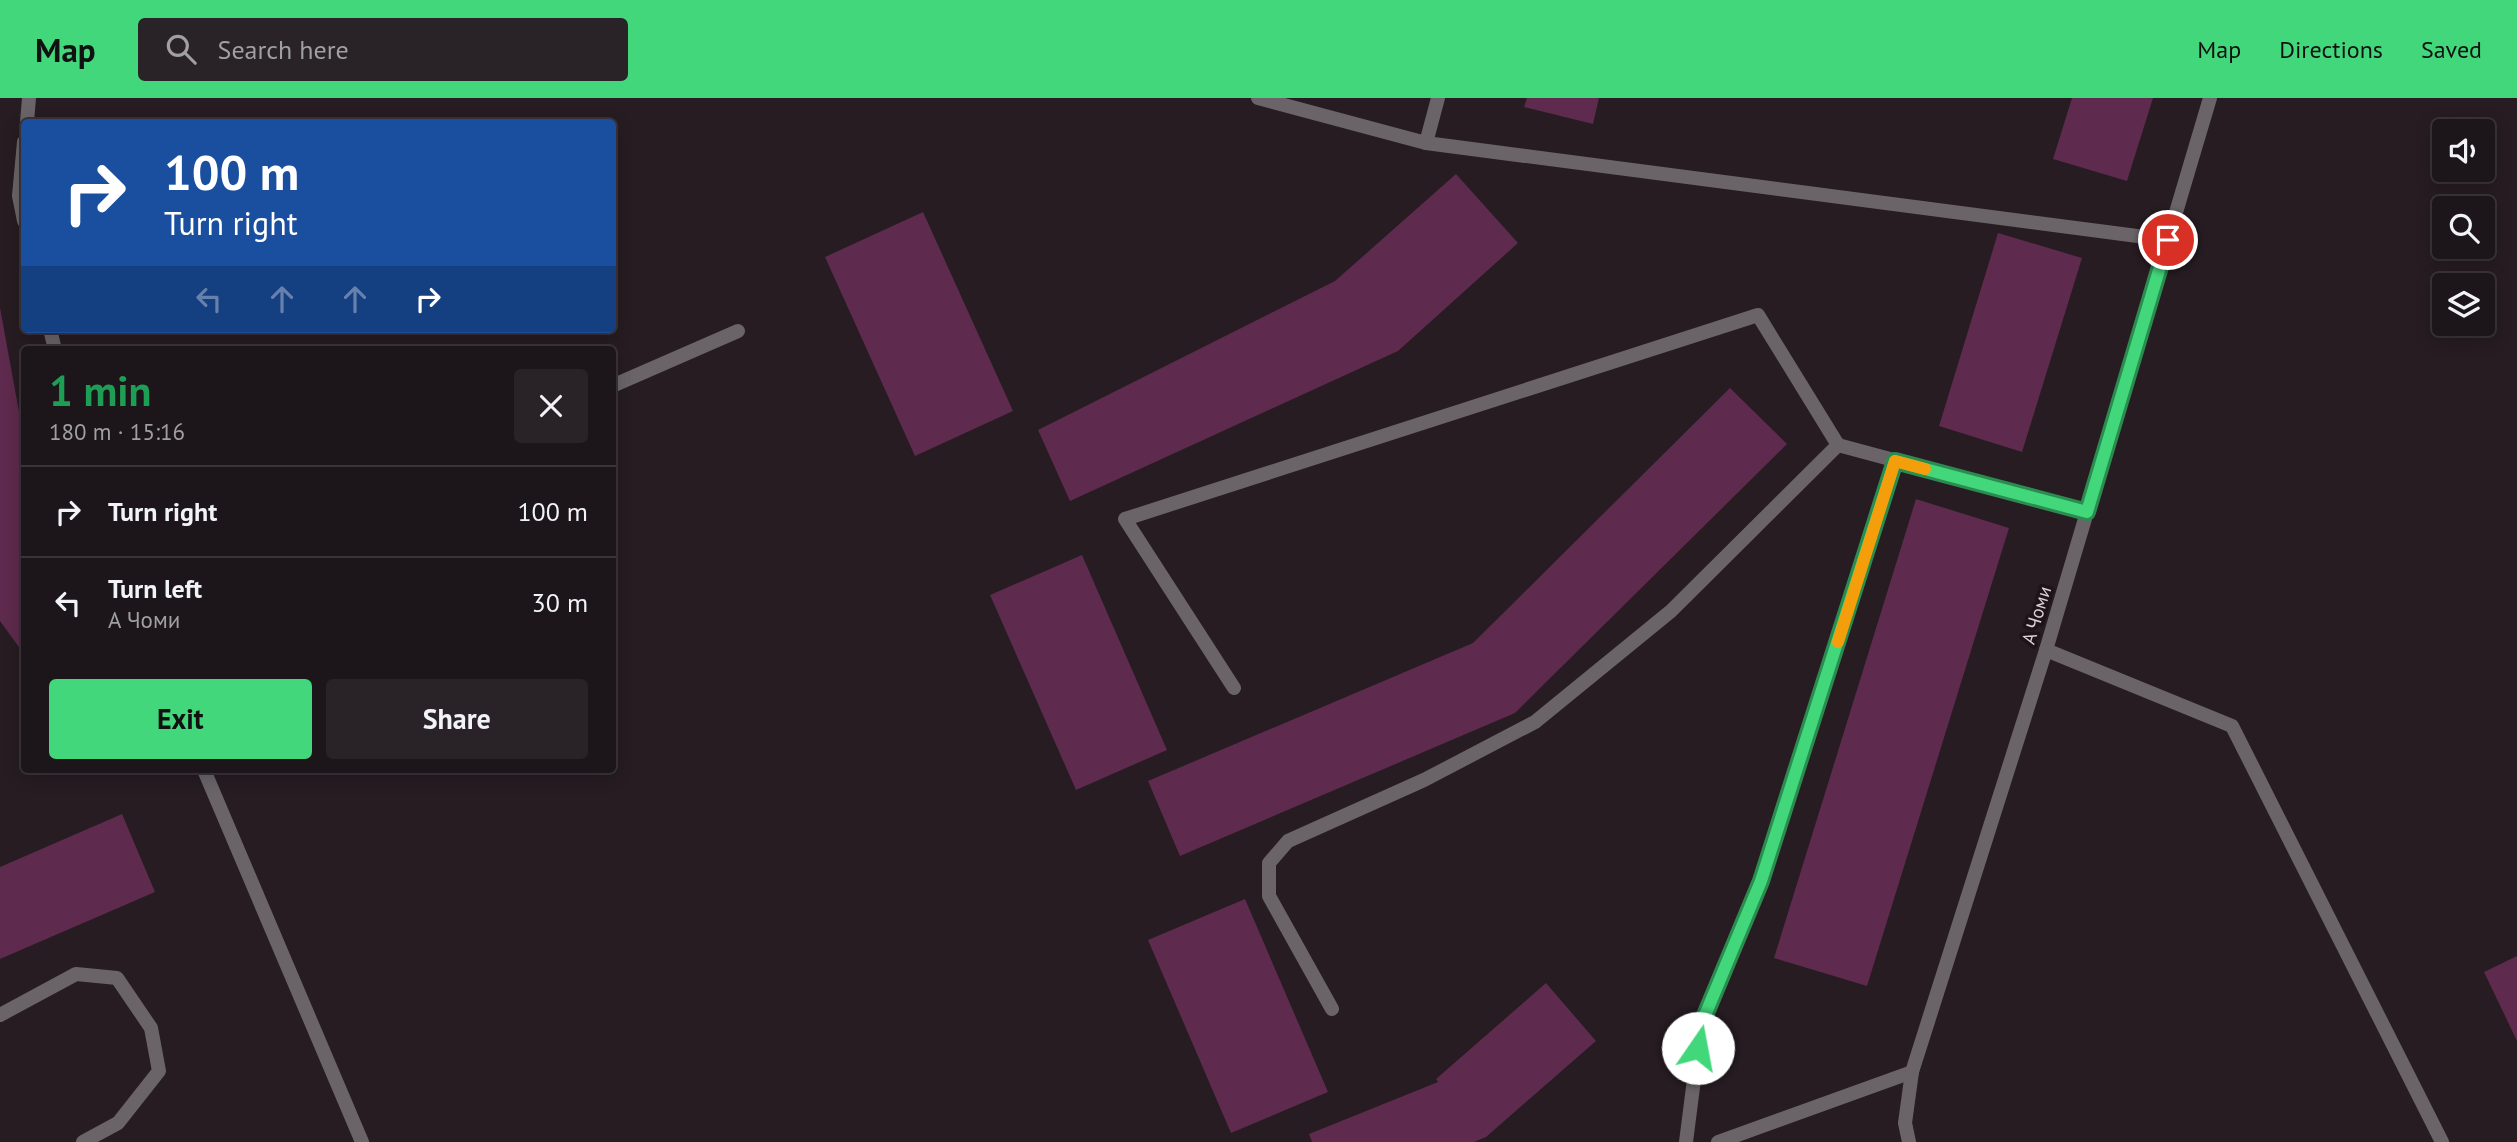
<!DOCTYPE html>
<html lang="en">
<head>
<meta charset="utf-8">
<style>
  :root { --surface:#1c151a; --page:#292227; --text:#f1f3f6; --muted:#a09fa2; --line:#3a3439; --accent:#42d77b }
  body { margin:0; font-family:"PT Sans",sans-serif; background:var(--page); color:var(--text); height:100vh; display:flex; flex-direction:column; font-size:26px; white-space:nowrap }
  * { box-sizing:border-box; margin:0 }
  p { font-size:23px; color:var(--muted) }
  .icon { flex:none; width:38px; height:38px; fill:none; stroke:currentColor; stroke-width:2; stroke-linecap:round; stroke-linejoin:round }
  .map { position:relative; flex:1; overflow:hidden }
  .sheet { position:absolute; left:21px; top:248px; width:595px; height:427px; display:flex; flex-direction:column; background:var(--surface); border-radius:7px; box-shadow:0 4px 18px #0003,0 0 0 2px var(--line) }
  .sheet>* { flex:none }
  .hud { position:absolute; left:21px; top:21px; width:595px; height:214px; border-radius:7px; box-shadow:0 4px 18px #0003,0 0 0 2px var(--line); background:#1a4fa0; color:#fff; overflow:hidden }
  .buttons { position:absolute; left:2432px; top:21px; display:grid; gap:14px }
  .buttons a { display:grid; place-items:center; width:63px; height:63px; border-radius:7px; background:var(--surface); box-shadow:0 4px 18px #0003,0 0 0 2px var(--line); font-size:35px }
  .pin { position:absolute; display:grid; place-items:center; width:60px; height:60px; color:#fff; margin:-30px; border:4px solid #fff; border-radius:50%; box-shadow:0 2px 7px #0007 }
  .me { position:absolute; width:77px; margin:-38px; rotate:12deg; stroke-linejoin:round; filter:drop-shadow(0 0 5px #0008) }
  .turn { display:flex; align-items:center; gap:24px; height:147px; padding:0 28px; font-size:32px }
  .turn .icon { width:91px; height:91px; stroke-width:2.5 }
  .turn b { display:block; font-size:49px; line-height:60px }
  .lanes { display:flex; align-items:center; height:66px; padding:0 28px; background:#0003; justify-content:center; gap:35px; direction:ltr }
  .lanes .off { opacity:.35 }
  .round { display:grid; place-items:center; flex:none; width:74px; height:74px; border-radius:7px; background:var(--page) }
  .overview { display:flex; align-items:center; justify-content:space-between; height:119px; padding:0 28px }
  h1 { font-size:42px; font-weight:700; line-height:52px; color:#1e9e55 }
  .button { display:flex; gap:14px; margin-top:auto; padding:14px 28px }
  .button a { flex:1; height:80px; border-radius:7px; background:var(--accent); color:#111; font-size:28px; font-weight:700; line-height:80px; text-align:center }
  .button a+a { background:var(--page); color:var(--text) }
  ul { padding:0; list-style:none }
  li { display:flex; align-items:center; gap:21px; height:91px; padding:0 28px; border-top:2px solid var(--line) }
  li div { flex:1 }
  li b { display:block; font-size:26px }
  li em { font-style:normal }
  header { display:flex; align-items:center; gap:42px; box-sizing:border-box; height:98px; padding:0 35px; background:var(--accent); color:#111 }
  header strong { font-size:33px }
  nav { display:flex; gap:38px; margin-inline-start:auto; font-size:24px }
  .search { width:490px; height:63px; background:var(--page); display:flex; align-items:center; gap:18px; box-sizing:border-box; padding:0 24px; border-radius:7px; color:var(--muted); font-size:26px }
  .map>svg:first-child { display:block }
  .building { fill:#5e2a4d }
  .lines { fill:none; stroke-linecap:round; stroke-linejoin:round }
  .service { stroke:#6a6468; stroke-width:14 }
  .minor { stroke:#6a6468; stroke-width:14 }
  .route-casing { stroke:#2b8c50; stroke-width:18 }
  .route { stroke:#42d77b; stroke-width:12 }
  .slow { stroke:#f59e0b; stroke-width:12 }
  .labels { text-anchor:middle; stroke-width:7; stroke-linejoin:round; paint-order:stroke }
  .street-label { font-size:19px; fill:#dad3d7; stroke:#1d1319 }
</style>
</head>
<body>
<header>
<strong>Map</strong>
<div class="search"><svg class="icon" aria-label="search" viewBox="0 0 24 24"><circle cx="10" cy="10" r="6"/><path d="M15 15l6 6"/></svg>Search here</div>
<nav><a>Map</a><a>Directions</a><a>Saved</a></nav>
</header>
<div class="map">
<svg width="2517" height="1044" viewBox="0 0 2517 1044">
  <rect width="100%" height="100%" fill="#261c22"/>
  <g class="building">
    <polygon points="1527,0 1599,0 1593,26 1524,9"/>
    <polygon points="2072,0 2153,0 2127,83 2053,61"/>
    <polygon points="1456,76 1518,145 1398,253 1070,403 1038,332 1335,183"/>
    <polygon points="923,114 1013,313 915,358 825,159"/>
    <polygon points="1998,135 2082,160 2022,354 1939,328"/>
    <polygon points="0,210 24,341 24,556 0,523"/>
    <polygon points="1730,290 1787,346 1515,615 1180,758 1148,683 1473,545"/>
    <polygon points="1916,401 2009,430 1867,888 1774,860"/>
    <polygon points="1082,457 1167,652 1076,692 990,497"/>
    <polygon points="122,716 155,794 0,861 0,769"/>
    <polygon points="1245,801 1328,994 1231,1035 1148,842"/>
    <polygon points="2517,858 2517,943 2484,874"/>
    <polygon points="1546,885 1596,943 1486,1039 1474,1044 1312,1044 1309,1036 1438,984 1436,981"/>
  </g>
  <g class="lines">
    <g class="service">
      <polyline points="1258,0 1426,45"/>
      <polyline points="1438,0 1426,45 2168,142"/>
      <polyline points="27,24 29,0"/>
      <polyline points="24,44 19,98 24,123"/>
      <polyline points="50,231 55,252"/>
      <polyline points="612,288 738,233"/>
      <polyline points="1234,590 1125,421 1758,217 1838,347"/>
      <polyline points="204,672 362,1044"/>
      <polyline points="1332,911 1269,798 1269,765 1288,743 1424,682 1535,624 1671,513 1838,347 2087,414"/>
      <polyline points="0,917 76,876 117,880 151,930 159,973 118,1025 83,1044"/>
      <polyline points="1686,1044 1701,927 1761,784 1895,363"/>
      <polyline points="1718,1044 1912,974"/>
    </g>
    <g class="minor">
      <polyline points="2046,552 2232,628 2442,1044"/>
      <polyline points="1909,1044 1905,1025 1912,974 2046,552 2210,0"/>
    </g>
  </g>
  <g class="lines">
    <g class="route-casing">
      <polyline id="route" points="1698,950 1701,927 1761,783 1895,363 2087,414 2168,142"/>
    </g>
    <use href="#route" class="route"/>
    <polyline class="slow" points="1838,544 1895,363 1925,371"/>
  </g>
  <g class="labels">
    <g class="street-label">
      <text transform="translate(2036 517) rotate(-73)" y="7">А Чоми</text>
    </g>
  </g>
</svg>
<div class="buttons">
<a><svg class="icon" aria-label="sound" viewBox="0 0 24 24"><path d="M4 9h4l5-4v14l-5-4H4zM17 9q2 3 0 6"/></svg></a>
<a><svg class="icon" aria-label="search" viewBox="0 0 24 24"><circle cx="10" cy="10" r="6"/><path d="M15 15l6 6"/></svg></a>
<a><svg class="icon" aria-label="layers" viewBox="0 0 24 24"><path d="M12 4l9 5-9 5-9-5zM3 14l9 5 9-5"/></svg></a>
</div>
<div class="pin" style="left:2168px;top:142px;background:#d93025"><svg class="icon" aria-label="arrive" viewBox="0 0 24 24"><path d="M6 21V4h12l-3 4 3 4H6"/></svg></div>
<svg class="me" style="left:1698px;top:950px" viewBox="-20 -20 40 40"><circle r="19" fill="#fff"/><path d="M0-13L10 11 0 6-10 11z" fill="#42d77b"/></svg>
<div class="hud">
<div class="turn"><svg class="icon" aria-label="right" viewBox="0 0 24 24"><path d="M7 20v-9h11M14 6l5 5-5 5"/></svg><div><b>100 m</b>Turn right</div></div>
<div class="lanes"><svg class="icon off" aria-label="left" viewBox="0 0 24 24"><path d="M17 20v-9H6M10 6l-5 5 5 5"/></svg><svg class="icon off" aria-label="ahead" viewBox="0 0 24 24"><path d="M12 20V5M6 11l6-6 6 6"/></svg><svg class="icon off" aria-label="ahead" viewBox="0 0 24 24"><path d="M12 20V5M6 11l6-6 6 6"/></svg><svg class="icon" aria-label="right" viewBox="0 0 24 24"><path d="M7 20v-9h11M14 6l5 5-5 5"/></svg></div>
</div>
<section class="sheet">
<div class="overview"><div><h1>1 min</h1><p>180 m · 15:16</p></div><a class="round"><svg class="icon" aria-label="close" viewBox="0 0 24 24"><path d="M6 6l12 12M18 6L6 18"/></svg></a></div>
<ul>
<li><svg class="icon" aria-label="right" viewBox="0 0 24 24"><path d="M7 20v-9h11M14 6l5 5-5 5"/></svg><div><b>Turn right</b></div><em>100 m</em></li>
<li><svg class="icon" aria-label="left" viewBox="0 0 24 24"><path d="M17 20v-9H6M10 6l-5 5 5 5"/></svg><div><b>Turn left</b><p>А Чоми</p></div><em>30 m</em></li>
</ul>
<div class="button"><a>Exit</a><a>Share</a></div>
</section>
</div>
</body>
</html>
